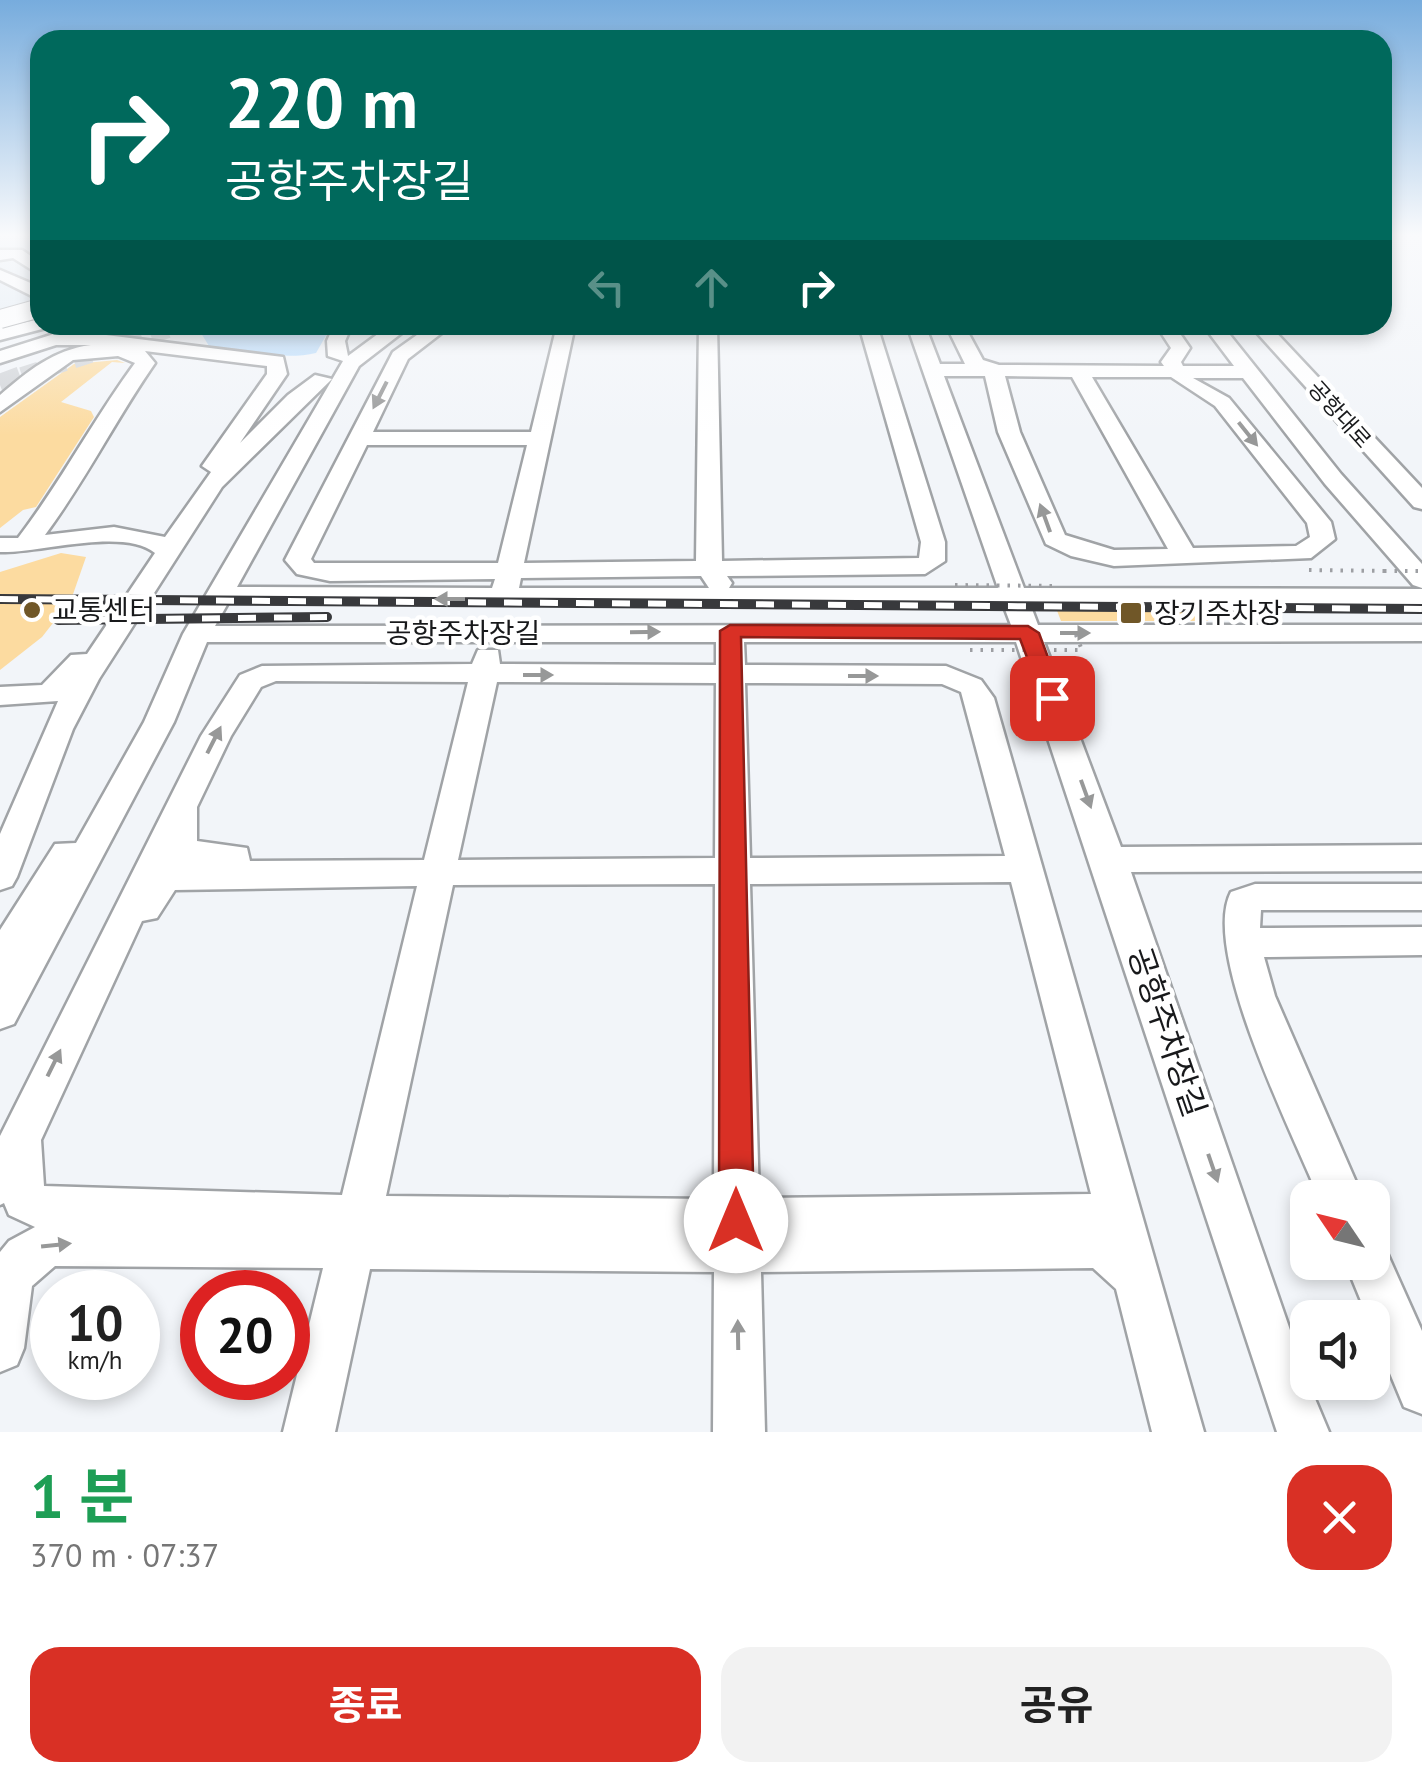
<!DOCTYPE html>
<html lang="ko">
<head>
<meta charset="utf-8">
<style>
  :root { --surface:#fff; --page:#f2f2f2; --text:#222; --muted:#767676; --accent:#d93025 }
  body { margin:0; font-family:"PT Sans","Noto Sans KR",sans-serif; background:var(--page); color:var(--text); height:100vh; display:flex; flex-direction:column; font-size:38px; white-space:nowrap }
  * { box-sizing:border-box; margin:0 }
  p { font-size:32px; color:var(--muted) }
  .icon { flex:none; width:55px; height:55px; fill:none; stroke:currentColor; stroke-width:2; stroke-linecap:round; stroke-linejoin:round }
  .map { position:relative; height:1432px; overflow:hidden }
  .details { display:flex; flex-direction:column; background:var(--surface); flex:1 }
  .details>* { flex:none }
  .guide { position:absolute; left:30px; top:30px; width:1362px; height:305px; border-radius:30px; box-shadow:0 5px 15px #0003; background:#00695c; color:#fff; overflow:hidden }
  .needle { width:65px; rotate:305deg }
  .controls { position:absolute; left:1290px; top:1180px; display:grid; gap:20px }
  .controls a { display:grid; place-items:center; width:100px; height:100px; border-radius:20px; background:var(--surface); box-shadow:0 5px 15px #0003; font-size:50px }
  .speed { position:absolute; left:30px; top:1270px; display:flex; gap:20px; font-size:50px; font-weight:700; text-align:center }
  .speed>* { display:grid; place-content:center; width:130px; height:130px; border-radius:50%; background:var(--surface); box-shadow:0 5px 15px #0003; line-height:1 }
  .speed small { font-size:25px; font-weight:400 }
  .speed .limit { border:15px solid #d22; background:#fff; color:#111 }
  .pin { position:absolute; display:grid; place-items:center; width:85px; height:85px; color:#fff; margin:-42px; border-radius:20px; box-shadow:0 5px 15px #0006 }
  .me { position:absolute; width:110px; margin:-55px; rotate:0deg; stroke-linejoin:round; filter:drop-shadow(0 0 8px #0008) }
  .turn { display:flex; align-items:center; gap:35px; height:210px; padding:0 30px; font-size:45px }
  .turn .icon { width:130px; height:130px; stroke-width:2.5 }
  .turn b { display:block; font-size:70px; line-height:85px }
  .lanes { display:flex; align-items:center; height:95px; padding:0 30px; background:#0003; justify-content:center; gap:50px; direction:ltr }
  .lanes .off { opacity:.35 }
  .round { display:grid; place-items:center; flex:none; width:105px; height:105px; border-radius:30px; background:var(--page) }
  .head { display:flex; align-items:center; justify-content:space-between; height:170px; padding:0 30px }
  h1 { font-size:60px; font-weight:700; line-height:75px; color:#1e9e55 }
  .button { display:flex; gap:20px; margin-top:auto; padding:20px 30px }
  .button a { flex:1; height:115px; border-radius:30px; background:var(--accent); color:#fff; font-size:40px; font-weight:700; line-height:115px; text-align:center }
  .button a+a { background:var(--page); color:var(--text) }
  .map>svg:first-child { display:block }
  .built { fill:#e0eaf2 }
  .green { fill:#badcfb }
  .building { fill:#fcdba0 }
  .lines { fill:none; stroke-linecap:round; stroke-linejoin:round }
  .minor-tunnel-far1 { stroke:#d1d4d8; stroke-width:18; stroke-dasharray:18 9; stroke-linecap:butt }
  .minor-tunnel { stroke:#d1d4d8; stroke-width:22; stroke-dasharray:22 11; stroke-linecap:butt }
  .minor-casing { stroke:#a0a3a6; stroke-width:5 }
  .path { stroke:#9d9fa3; stroke-width:4; stroke-dasharray:2.5 8; stroke-linecap:butt }
  .minor { fill:#fff; fill-rule:evenodd }
  .rail-casing { stroke:#38393c; stroke-width:10 }
  .rail { stroke:#fff; stroke-width:6; stroke-dasharray:18; stroke-linecap:butt }
  .minor-bridge-casing { stroke:#a0a3a6; stroke-width:20; stroke-linecap:butt }
  .path-bridge { stroke:#9d9fa3; stroke-width:4; stroke-dasharray:2.5 8; stroke-linecap:butt }
  .minor-bridge { stroke:#fff; stroke-width:18 }
  .oneway { fill:#979898 }
  .route { fill:#d93025; stroke:#8d1f18; stroke-width:2.5 }
  .poi-dot { fill:#705728; stroke:#fff; stroke-width:4 }
  .labels { text-anchor:middle; stroke-width:9; stroke-linejoin:round; paint-order:stroke }
  .far-street-label { font-size:22px; fill:#18191b; stroke:#fff }
  .poi-label { font-size:28px; fill:#18191b; stroke:#fff; text-anchor:start }
  .street-label { font-size:28px; fill:#18191b; stroke:#fff }
  .near-street-label { font-size:32px; fill:#18191b; stroke:#fff }
</style>
</head>
<body>
<div class="map">
<svg width="1422" height="1432" viewBox="0 0 1422 1432">
  <rect width="100%" height="100%" fill="#f2f5f9"/>
  <polygon class="built" points="0,235 40,235 40,303 0,311"/>
  <path class="green" d="M196,325H332L316,353C283,361 244,350 209,346Z"/>
  <g class="building">
    <polygon points="117,360 125,363 112,362 61,402 91,411 94,417 36,507 23,510 0,528 0,417 74,364"/>
    <polygon points="61,553 86,557 71,600 42,637 0,670 0,572"/>
    <polygon points="1056,608 1202,608 1209,613 1208,621 1061,621"/>
  </g>
  <g class="lines">
    <polyline class="minor-tunnel-far1" points="22,376 181,325"/>
    <polyline class="minor-tunnel" points="0,385 29,374"/>
    <g class="minor-casing">
      <g id="minor">
        <polygon points="0,250 22,250 40,262 40,275 13,258 0,260"/>
        <polygon points="0,270 40,287 40,300 0,280"/>
        <polygon points="40,319 40,325 46,328 0,340 0,328"/>
        <path d="M334,325H352L345,341L348,356L390,325H412L359,366L237,587L492,588L495,579L330,581L297,574L285,560L393,352L431,325H452L408,359L373,432H531L557,325H575L524,563L696,561L699,325H717L722,561L919,558L921,542L859,325H877L945,542V561L925,574L727,576L732,583L729,588H998L907,325H925L940,364H965L946,325H964L983,360L999,365L1164,366L1161,362L1171,348L1156,325H1174L1190,348L1181,362L1183,366H1234L1203,325H1222L1341,474L1422,564V588L1413,585L1325,484L1243,378H1193L1229,398L1331,522L1335,539L1311,558L1114,566L1071,556L1046,544L998,432L985,376H944L1024,588L1422,589V605L1030,604L1038,625H1422V641L1044,642L1121,847L1422,845V871L1131,872L1308,1382L1329,1432H1277L1016,642H744L745,665L946,666L981,680L994,698L1204,1432H1152L1116,1289L1093,1268L761,1272L765,1432H713L714,1272L370,1269L335,1432H283L323,1268L55,1266L32,1286L24,1348L17,1365L0,1372V1252L9,1241L35,1227L9,1215L4,1203L0,1205V1136L201,736L240,675L262,666L472,664L478,650H498L500,664L716,665V642H207L174,722L14,1024L0,1029V930L55,844L76,843L144,722L183,634L343,361L328,356L327,341ZM1005,376L1072,377L1168,549L1114,550L1065,535L1020,432ZM1092,377H1171L1215,406L1307,523L1310,537L1296,546L1193,548ZM367,445H527L498,563H314L311,559ZM701,576L709,588H519L521,578ZM228,603L1003,604L1011,625L215,626ZM276,681L468,682L424,860L250,861L247,848L197,841V807L231,736L261,687ZM497,682L716,683L715,858L458,860ZM745,683L942,684L961,692L1005,856L750,858ZM1011,882L1091,1194L759,1198L750,884ZM715,884L714,1199L386,1196L453,885ZM417,886L342,1195L44,1186L41,1140L142,921L157,918L175,890Z"/>
        <polygon points="1250,325 1269,325 1422,488 1422,509 1414,507"/>
        <path d="M82,332L283,357L287,374L240,443L288,395L315,375L332,379L222,487L99,679L73,729L17,877L12,886L0,890V834L58,701L0,705V687L42,685L71,655L87,654L155,553C123,527 41,553 0,552V538H18C61,482 93,420 135,363L118,356L73,360L0,412V395C28,371 53,350 91,345H56L0,363V351L54,334ZM145,351L267,366V374L202,466L211,472L165,537L114,527L45,535C86,480 116,419 155,363Z"/>
        <path d="M1255,884H1422V910H1261L1260,928L1422,927V955L1264,957L1275,996L1363,1198H1319C1293,1134 1200,951 1231,892Z"/>
        <polygon points="1372,1241 1384,1246 1422,1331 1422,1414 1404,1407 1372,1330 1372,1318 1368,1318 1345,1262 1372,1262"/>
      </g>
    </g>
    <polyline class="path" points="1309,570 1384,571"/>
    <use href="#minor" class="minor"/>
    <g class="rail-casing">
      <g id="rail">
        <polyline points="0,599 1422,609"/>
        <polyline points="58,620 327,617"/>
      </g>
    </g>
    <use href="#rail" class="rail"/>
    <g class="minor-bridge-casing">
      <polyline id="minor-bridge" points="0,319 40,308"/>
    </g>
    <g class="path-bridge">
      <polyline points="1384,571 1422,571"/>
      <polyline points="955,585 1056,586"/>
      <polyline points="970,650 1082,650 1074,630"/>
    </g>
    <use href="#minor-bridge" class="minor-bridge"/>
  </g>
  <defs><path id="oneway-solid" d="M-6-.8H1V-3.2L6.5 0L1 3.2V.8H-6Z" transform="scale(2.5)"/></defs>
  <g class="oneway">
    <use href="#oneway-solid" transform="translate(380 395) rotate(117)"/>
    <use href="#oneway-solid" transform="translate(1248 434) rotate(51)"/>
    <use href="#oneway-solid" transform="translate(1045 518) rotate(-110)"/>
    <use href="#oneway-solid" transform="translate(450 599) rotate(-180)"/>
    <use href="#oneway-solid" transform="translate(645 632) rotate(-1)"/>
    <use href="#oneway-solid" transform="translate(1075 633)"/>
    <use href="#oneway-solid" transform="translate(538 675)"/>
    <use href="#oneway-solid" transform="translate(863 676)"/>
    <use href="#oneway-solid" transform="translate(214 740) rotate(-63)"/>
    <use href="#oneway-solid" transform="translate(1086 794) rotate(70)"/>
    <use href="#oneway-solid" transform="translate(54 1063) rotate(-64)"/>
    <use href="#oneway-solid" transform="translate(1213 1168) rotate(71)"/>
    <use href="#oneway-solid" transform="translate(56 1245) rotate(-6)"/>
    <use href="#oneway-solid" transform="translate(738 1335) rotate(-91)"/>
  </g>
  <linearGradient id="sky" x2="0" y2="1"><stop stop-color="#77acdd"/><stop offset="0.54" stop-color="#f9fafc"/><stop offset="1" stop-color="#f9fafc" stop-opacity="0"/></linearGradient>
  <rect width="1422" height="435" fill="url(#sky)"/>
  <polygon class="route" points="730,625 1028,626 1039,633 1063,698 1052,705 1044,702 1020,639 741,637 754,1221 749,1233 736,1238 724,1233 719,1221 720,631"/>
  <g class="poi-dot">
    <circle cx="32" cy="610" r="10"/>
    <rect x="1119" y="601" width="24" height="24" rx="5"/>
  </g>
  <g class="labels">
    <g class="far-street-label">
      <text transform="translate(1340 414) rotate(48)" y="8">공항대로</text>
    </g>
    <g class="poi-label">
      <text x="52" y="620">교통센터</text>
      <text x="1154" y="623">장기주차장</text>
    </g>
    <g class="street-label">
      <text x="463" y="643">공항주차장길</text>
    </g>
    <g class="near-street-label">
      <text transform="translate(1167 1032) rotate(71)" y="11">공항주차장길</text>
    </g>
  </g>
</svg>
<div class="controls">
<a><svg class="needle" viewBox="-14 -14 28 28"><path d="M0-13l5 13h-10z" fill="#e53935"/><path d="M0 13l5-13h-10z" fill="#767676"/></svg></a>
<a><svg class="icon" aria-label="sound" viewBox="0 0 24 24"><path d="M4 9h4l5-4v14l-5-4H4zM17 9q2 3 0 6"/></svg></a>
</div>
<div class="speed"><div>10<small>km/h</small></div><div class="limit">20</div></div>
<div class="pin" style="left:1052px;top:698px;background:#d93025"><svg class="icon" aria-label="arrive" viewBox="0 0 24 24"><path d="M6 21V4h12l-3 4 3 4H6"/></svg></div>
<svg class="me" style="left:736px;top:1221px" viewBox="-20 -20 40 40"><circle r="19" fill="#fff"/><path d="M0-13L10 11 0 6-10 11z" fill="#d93025"/></svg>
<div class="guide">
<div class="turn"><svg class="icon" aria-label="right" viewBox="0 0 24 24"><path d="M7 20v-9h11M14 6l5 5-5 5"/></svg><div><b>220 m</b>공항주차장길</div></div>
<div class="lanes"><svg class="icon off" aria-label="left" viewBox="0 0 24 24"><path d="M17 20v-9H6M10 6l-5 5 5 5"/></svg><svg class="icon off" aria-label="ahead" viewBox="0 0 24 24"><path d="M12 20V5M6 11l6-6 6 6"/></svg><svg class="icon" aria-label="right" viewBox="0 0 24 24"><path d="M7 20v-9h11M14 6l5 5-5 5"/></svg></div>
</div>
</div>
<section class="details">
<div class="head"><div><h1>1 분</h1><p>370 m · 07:37</p></div><a class="round" style="background:#d93025;color:#fff"><svg class="icon" aria-label="close" viewBox="0 0 24 24"><path d="M6 6l12 12M18 6L6 18"/></svg></a></div>
<div class="button"><a>종료</a><a>공유</a></div>
</section>
</body>
</html>
